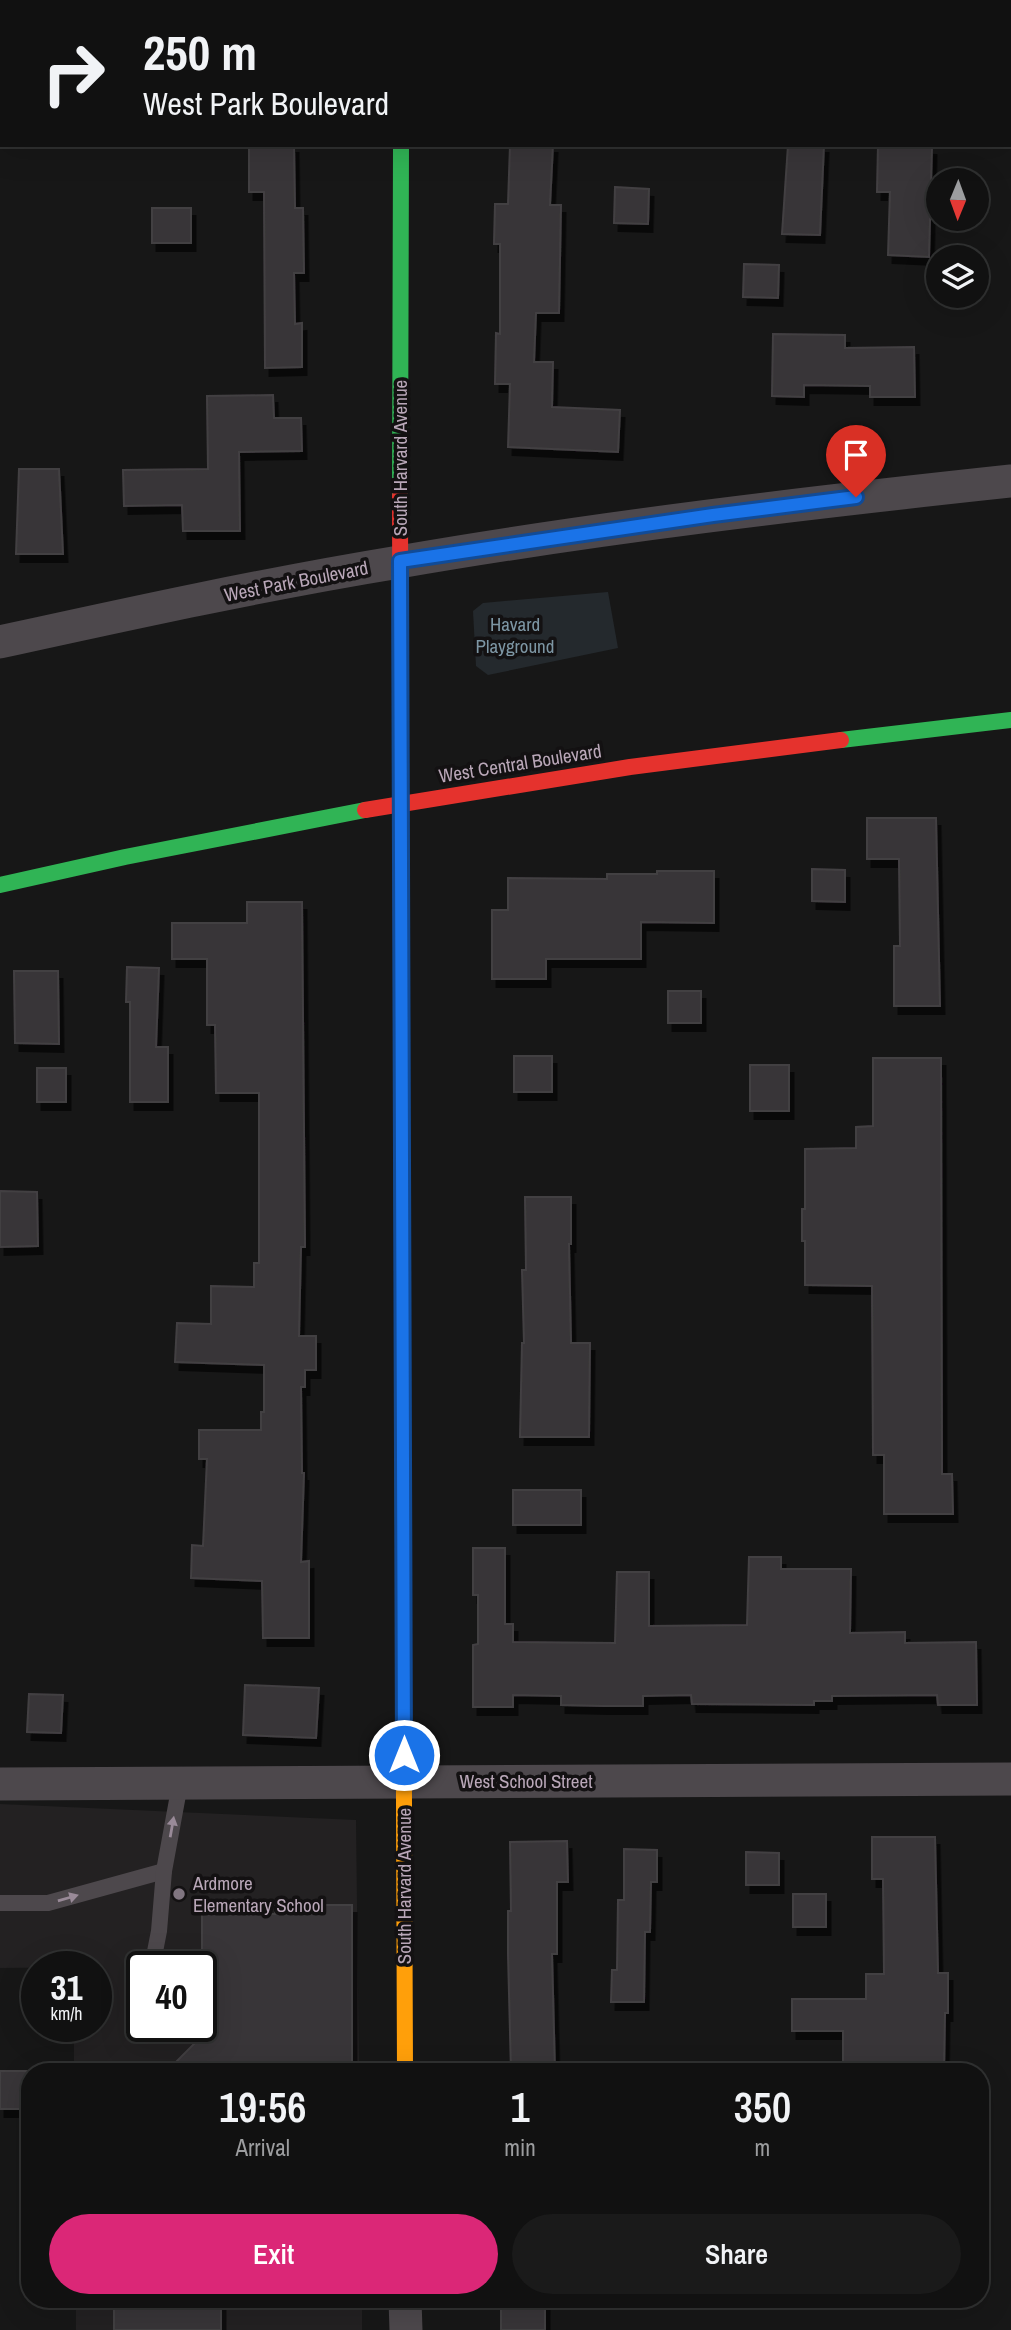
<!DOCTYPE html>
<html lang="en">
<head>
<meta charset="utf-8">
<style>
  :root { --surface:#111; --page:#1a1a1a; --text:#f1f3f6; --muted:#9c9d9f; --line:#303131; --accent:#db2777 }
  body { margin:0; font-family:"Archivo Narrow",sans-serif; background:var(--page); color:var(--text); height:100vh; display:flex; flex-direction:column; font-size:26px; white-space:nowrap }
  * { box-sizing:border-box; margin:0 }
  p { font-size:23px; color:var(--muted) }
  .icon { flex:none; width:38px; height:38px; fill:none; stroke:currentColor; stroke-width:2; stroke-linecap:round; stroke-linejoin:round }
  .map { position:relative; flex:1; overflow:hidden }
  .panel { position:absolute; left:21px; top:2063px; width:968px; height:245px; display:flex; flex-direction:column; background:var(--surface); border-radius:28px; box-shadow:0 7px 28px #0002,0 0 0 2px var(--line) }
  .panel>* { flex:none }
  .hud { position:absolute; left:0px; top:0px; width:1012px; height:147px; box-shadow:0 7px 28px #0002,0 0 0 2px var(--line); background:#111; color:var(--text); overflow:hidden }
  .needle { width:46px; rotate:181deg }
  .tools { position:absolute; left:926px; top:168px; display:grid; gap:14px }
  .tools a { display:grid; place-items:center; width:63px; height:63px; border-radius:50%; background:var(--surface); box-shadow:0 7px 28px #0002,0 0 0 2px var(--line); font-size:35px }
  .speed { position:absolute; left:21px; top:1951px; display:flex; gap:14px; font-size:35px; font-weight:700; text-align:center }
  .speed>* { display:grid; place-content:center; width:91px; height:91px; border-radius:50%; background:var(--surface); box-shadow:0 7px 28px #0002,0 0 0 2px var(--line); line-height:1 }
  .speed small { font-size:18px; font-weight:400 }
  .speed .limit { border:4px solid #111; border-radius:10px; background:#fff; color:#111 }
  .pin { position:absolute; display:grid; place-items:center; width:60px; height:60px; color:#fff; margin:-72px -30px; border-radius:50% 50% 50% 0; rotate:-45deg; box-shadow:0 0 7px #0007 }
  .pin .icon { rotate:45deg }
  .me { position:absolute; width:77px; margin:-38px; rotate:0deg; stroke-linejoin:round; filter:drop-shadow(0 0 5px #0008) }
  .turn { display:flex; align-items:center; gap:24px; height:147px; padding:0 28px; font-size:32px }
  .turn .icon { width:91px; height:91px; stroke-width:2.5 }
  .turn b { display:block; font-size:49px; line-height:60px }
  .eta { display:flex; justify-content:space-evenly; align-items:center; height:119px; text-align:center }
  .eta b { font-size:42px; font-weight:600; line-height:49px }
  .cta { display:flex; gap:14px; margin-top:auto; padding:14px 28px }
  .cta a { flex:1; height:80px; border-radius:42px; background:var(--accent); color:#fff; font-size:28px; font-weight:600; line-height:80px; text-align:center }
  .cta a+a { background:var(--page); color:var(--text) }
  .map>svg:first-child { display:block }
  .built { fill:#232122; fill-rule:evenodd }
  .green { fill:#24292d }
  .building { fill:#383637; stroke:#433f43; stroke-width:2; filter:url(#shadow) }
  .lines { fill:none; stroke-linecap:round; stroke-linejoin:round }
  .lane { stroke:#4d484c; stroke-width:16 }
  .street { stroke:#4d484c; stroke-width:33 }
  .fast { stroke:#30b455; stroke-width:16 }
  .slow { stroke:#ff9f0a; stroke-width:16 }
  .jam { stroke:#e5322d; stroke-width:16 }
  .oneway { fill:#998a98 }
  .route-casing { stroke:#114b97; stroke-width:18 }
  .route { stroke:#1a73e8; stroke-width:12 }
  .poi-dot { fill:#807580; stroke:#131112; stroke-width:2.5 }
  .labels { text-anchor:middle; stroke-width:7; stroke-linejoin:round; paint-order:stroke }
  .street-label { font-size:19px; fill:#b9a7b8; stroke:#131112 }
  .park-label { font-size:19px; fill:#7d96a4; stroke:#131112 }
  .poi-label { font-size:19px; fill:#b9a7b8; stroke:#131112; text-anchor:start }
</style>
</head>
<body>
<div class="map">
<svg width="1011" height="2330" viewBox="0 0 1011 2330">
  <defs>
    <filter id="shadow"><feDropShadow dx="4.5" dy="8" stdDeviation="0" flood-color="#0009"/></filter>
  </defs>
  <rect width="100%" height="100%" fill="#171717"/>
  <g class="built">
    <path d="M0,1804L356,1820L359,2072H74V2027L96,2026V1967L0,1968ZM142,1967H201V2026H142Z"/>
    <rect x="76" y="2300" width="286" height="30"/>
  </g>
  <polygon class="green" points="608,592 618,648 488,675 476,666 473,611 483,603"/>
  <g class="building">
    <polygon points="249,145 294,145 295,208 303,208 304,273 294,273 295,324 302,323 302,367 265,368 264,192 249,192"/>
    <polygon points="510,145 553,145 550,205 561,205 559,313 536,313 534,362 553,362 552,407 620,410 618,452 508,447 510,384 495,384 496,333 500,334 500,244 494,244 495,204 508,204"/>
    <polygon points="788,145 824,145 820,235 782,234"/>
    <polygon points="878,145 932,147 929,257 888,255 890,192 877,192"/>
    <polygon points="615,187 649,189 648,224 614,223"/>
    <rect x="152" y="208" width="39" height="35"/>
    <polygon points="744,264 779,265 778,298 743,297"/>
    <polygon points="773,334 845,335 845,348 914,347 915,397 870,397 870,386 804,385 804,397 772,396"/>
    <polygon points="273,395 274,418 301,418 302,451 239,452 240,531 183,531 182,505 124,506 123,470 208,469 207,396"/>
    <polygon points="19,469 59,469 63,554 16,554"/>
    <polygon points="867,818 936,818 940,1006 894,1006 894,946 900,946 899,859 867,859"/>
    <polygon points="812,869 845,870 845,902 812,901"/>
    <polygon points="657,871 714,871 714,923 641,922 641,959 546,959 546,979 492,979 492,910 508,910 508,878 607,879 607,874 657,874"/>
    <polygon points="247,902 302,902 305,1247 301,1247 299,1336 316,1336 316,1370 305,1370 305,1387 301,1387 302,1473 304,1473 301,1562 309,1561 309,1638 263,1638 262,1581 191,1578 192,1545 203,1546 207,1459 199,1459 199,1430 261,1430 261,1412 264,1412 264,1365 175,1362 177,1323 211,1324 211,1286 254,1287 254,1263 259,1263 259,1093 216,1093 215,1025 207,1025 207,959 172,959 172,923 247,923"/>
    <polygon points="127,967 159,968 156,1047 168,1047 168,1102 130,1102 130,1002 126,1002"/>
    <polygon points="14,971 58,971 59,1044 15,1043"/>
    <rect x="668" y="991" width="33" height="32"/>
    <rect x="514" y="1056" width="38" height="36"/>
    <polygon points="873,1058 941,1058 942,1474 952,1474 953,1514 884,1514 884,1455 873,1455 872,1286 805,1285 805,1241 802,1241 802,1209 805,1209 805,1149 856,1148 856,1127 873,1126"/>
    <rect x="750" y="1065" width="39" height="46"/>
    <rect x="37" y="1068" width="29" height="34"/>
    <polygon points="0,1191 37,1192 38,1246 0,1247"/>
    <polygon points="525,1197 571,1197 571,1244 569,1244 571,1343 590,1343 589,1437 520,1437 522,1343 524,1343 522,1270 526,1270"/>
    <rect x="513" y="1490" width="68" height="35"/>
    <polygon points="473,1548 505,1548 505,1624 513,1624 513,1642 615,1643 617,1572 649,1572 649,1626 747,1625 749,1557 781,1557 781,1569 851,1569 850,1633 905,1632 905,1643 976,1642 977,1705 938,1705 937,1695 832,1696 832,1701 814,1701 814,1705 692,1704 691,1695 643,1696 643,1706 603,1706 561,1705 561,1696 513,1695 513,1707 473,1707 473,1645 478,1644 478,1595 473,1595"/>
    <polygon points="245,1685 319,1688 316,1738 243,1735"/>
    <polygon points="29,1694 63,1695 61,1733 27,1732"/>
    <polygon points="872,1837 935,1837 938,1973 948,1973 948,2013 945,2013 944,2072 843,2072 843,2031 792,2031 792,1999 866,1999 866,1974 884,1974 883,1879 872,1879"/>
    <polygon points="567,1841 568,1882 557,1882 557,1954 552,1954 555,2072 511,2072 508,1954 508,1911 511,1911 510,1842"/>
    <polygon points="624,1849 657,1850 657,1882 651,1882 650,1932 645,1932 644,2002 611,2002 612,1970 617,1970 618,1900 624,1900"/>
    <polygon points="746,1852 779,1853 779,1885 746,1885"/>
    <rect x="793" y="1894" width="33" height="33"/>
    <polygon points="275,1905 352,1905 352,2072 166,2072 202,2036 202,1914 275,1914"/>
    <rect x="0" y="2071" width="30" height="38"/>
    <rect x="114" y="2300" width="107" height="30"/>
    <rect x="501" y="2300" width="44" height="30"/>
  </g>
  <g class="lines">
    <g class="lane">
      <polyline points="0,1903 48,1903 164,1871"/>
      <polyline points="152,1967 159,1931 164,1871 180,1784"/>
      <polyline points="141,2029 142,2023"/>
    </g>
    <g class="street">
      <polyline points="402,2 402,0"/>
      <path d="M0,642C132,613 265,584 399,562C601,527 806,503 1011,481"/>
      <polyline points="0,1784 1011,1779"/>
      <polyline points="405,2300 406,2330"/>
    </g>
    <g class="fast">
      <polyline points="400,496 401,145"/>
      <polyline points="841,740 1011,720"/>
      <polyline points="0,885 125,857 365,810"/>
      <polyline points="401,948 403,1533"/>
    </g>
    <polyline class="slow" points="403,1533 405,2072"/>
    <g class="jam">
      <polyline points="400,496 401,948"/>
      <polyline points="365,810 630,767 841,740"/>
    </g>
  </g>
  <defs><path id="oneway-solid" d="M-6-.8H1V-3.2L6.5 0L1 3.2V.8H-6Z" transform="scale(1.75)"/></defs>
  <g class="oneway">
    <use href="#oneway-solid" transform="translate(172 1827) rotate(-80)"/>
    <use href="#oneway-solid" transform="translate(68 1898) rotate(-16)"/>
  </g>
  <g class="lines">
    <g class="route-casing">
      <polyline id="route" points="404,1755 400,561 713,515 856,497"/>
    </g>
    <use href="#route" class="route"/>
  </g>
  <circle class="poi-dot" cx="179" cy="1894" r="7"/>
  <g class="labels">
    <g class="street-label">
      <text transform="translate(400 458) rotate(-90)" y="7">South Harvard Avenue</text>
      <text transform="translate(296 581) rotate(-11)" y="7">West Park Boulevard</text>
      <text transform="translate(520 763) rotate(-9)" y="7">West Central Boulevard</text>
      <text x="526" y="1788">West School Street</text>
      <text transform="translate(404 1886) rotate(-90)" y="7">South Harvard Avenue</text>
    </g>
    <g class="park-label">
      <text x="515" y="631">Havard<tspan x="515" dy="22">Playground</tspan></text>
    </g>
    <g class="poi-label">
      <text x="193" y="1890">Ardmore<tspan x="193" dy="22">Elementary School</tspan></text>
    </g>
  </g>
</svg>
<div class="tools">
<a><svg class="needle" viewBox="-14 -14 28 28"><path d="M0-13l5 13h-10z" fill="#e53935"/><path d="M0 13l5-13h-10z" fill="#9c9d9f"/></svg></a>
<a><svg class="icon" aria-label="layers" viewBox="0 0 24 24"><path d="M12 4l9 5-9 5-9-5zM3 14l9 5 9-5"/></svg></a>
</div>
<div class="speed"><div>31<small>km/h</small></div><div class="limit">40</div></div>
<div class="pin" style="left:856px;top:497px;background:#d93025"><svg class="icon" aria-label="arrive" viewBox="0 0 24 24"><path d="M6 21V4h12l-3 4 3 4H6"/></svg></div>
<svg class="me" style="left:404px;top:1755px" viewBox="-20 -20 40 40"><circle r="17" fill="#1a73e8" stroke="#fff" stroke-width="3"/><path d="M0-11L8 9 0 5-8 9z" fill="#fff"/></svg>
<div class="hud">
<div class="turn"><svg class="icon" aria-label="right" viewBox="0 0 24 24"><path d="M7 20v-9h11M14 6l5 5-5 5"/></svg><div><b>250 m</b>West Park Boulevard</div></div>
</div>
<section class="panel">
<div class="eta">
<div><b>19:56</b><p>Arrival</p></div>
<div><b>1</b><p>min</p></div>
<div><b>350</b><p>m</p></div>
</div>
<div class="cta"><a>Exit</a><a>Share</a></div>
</section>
</div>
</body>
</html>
